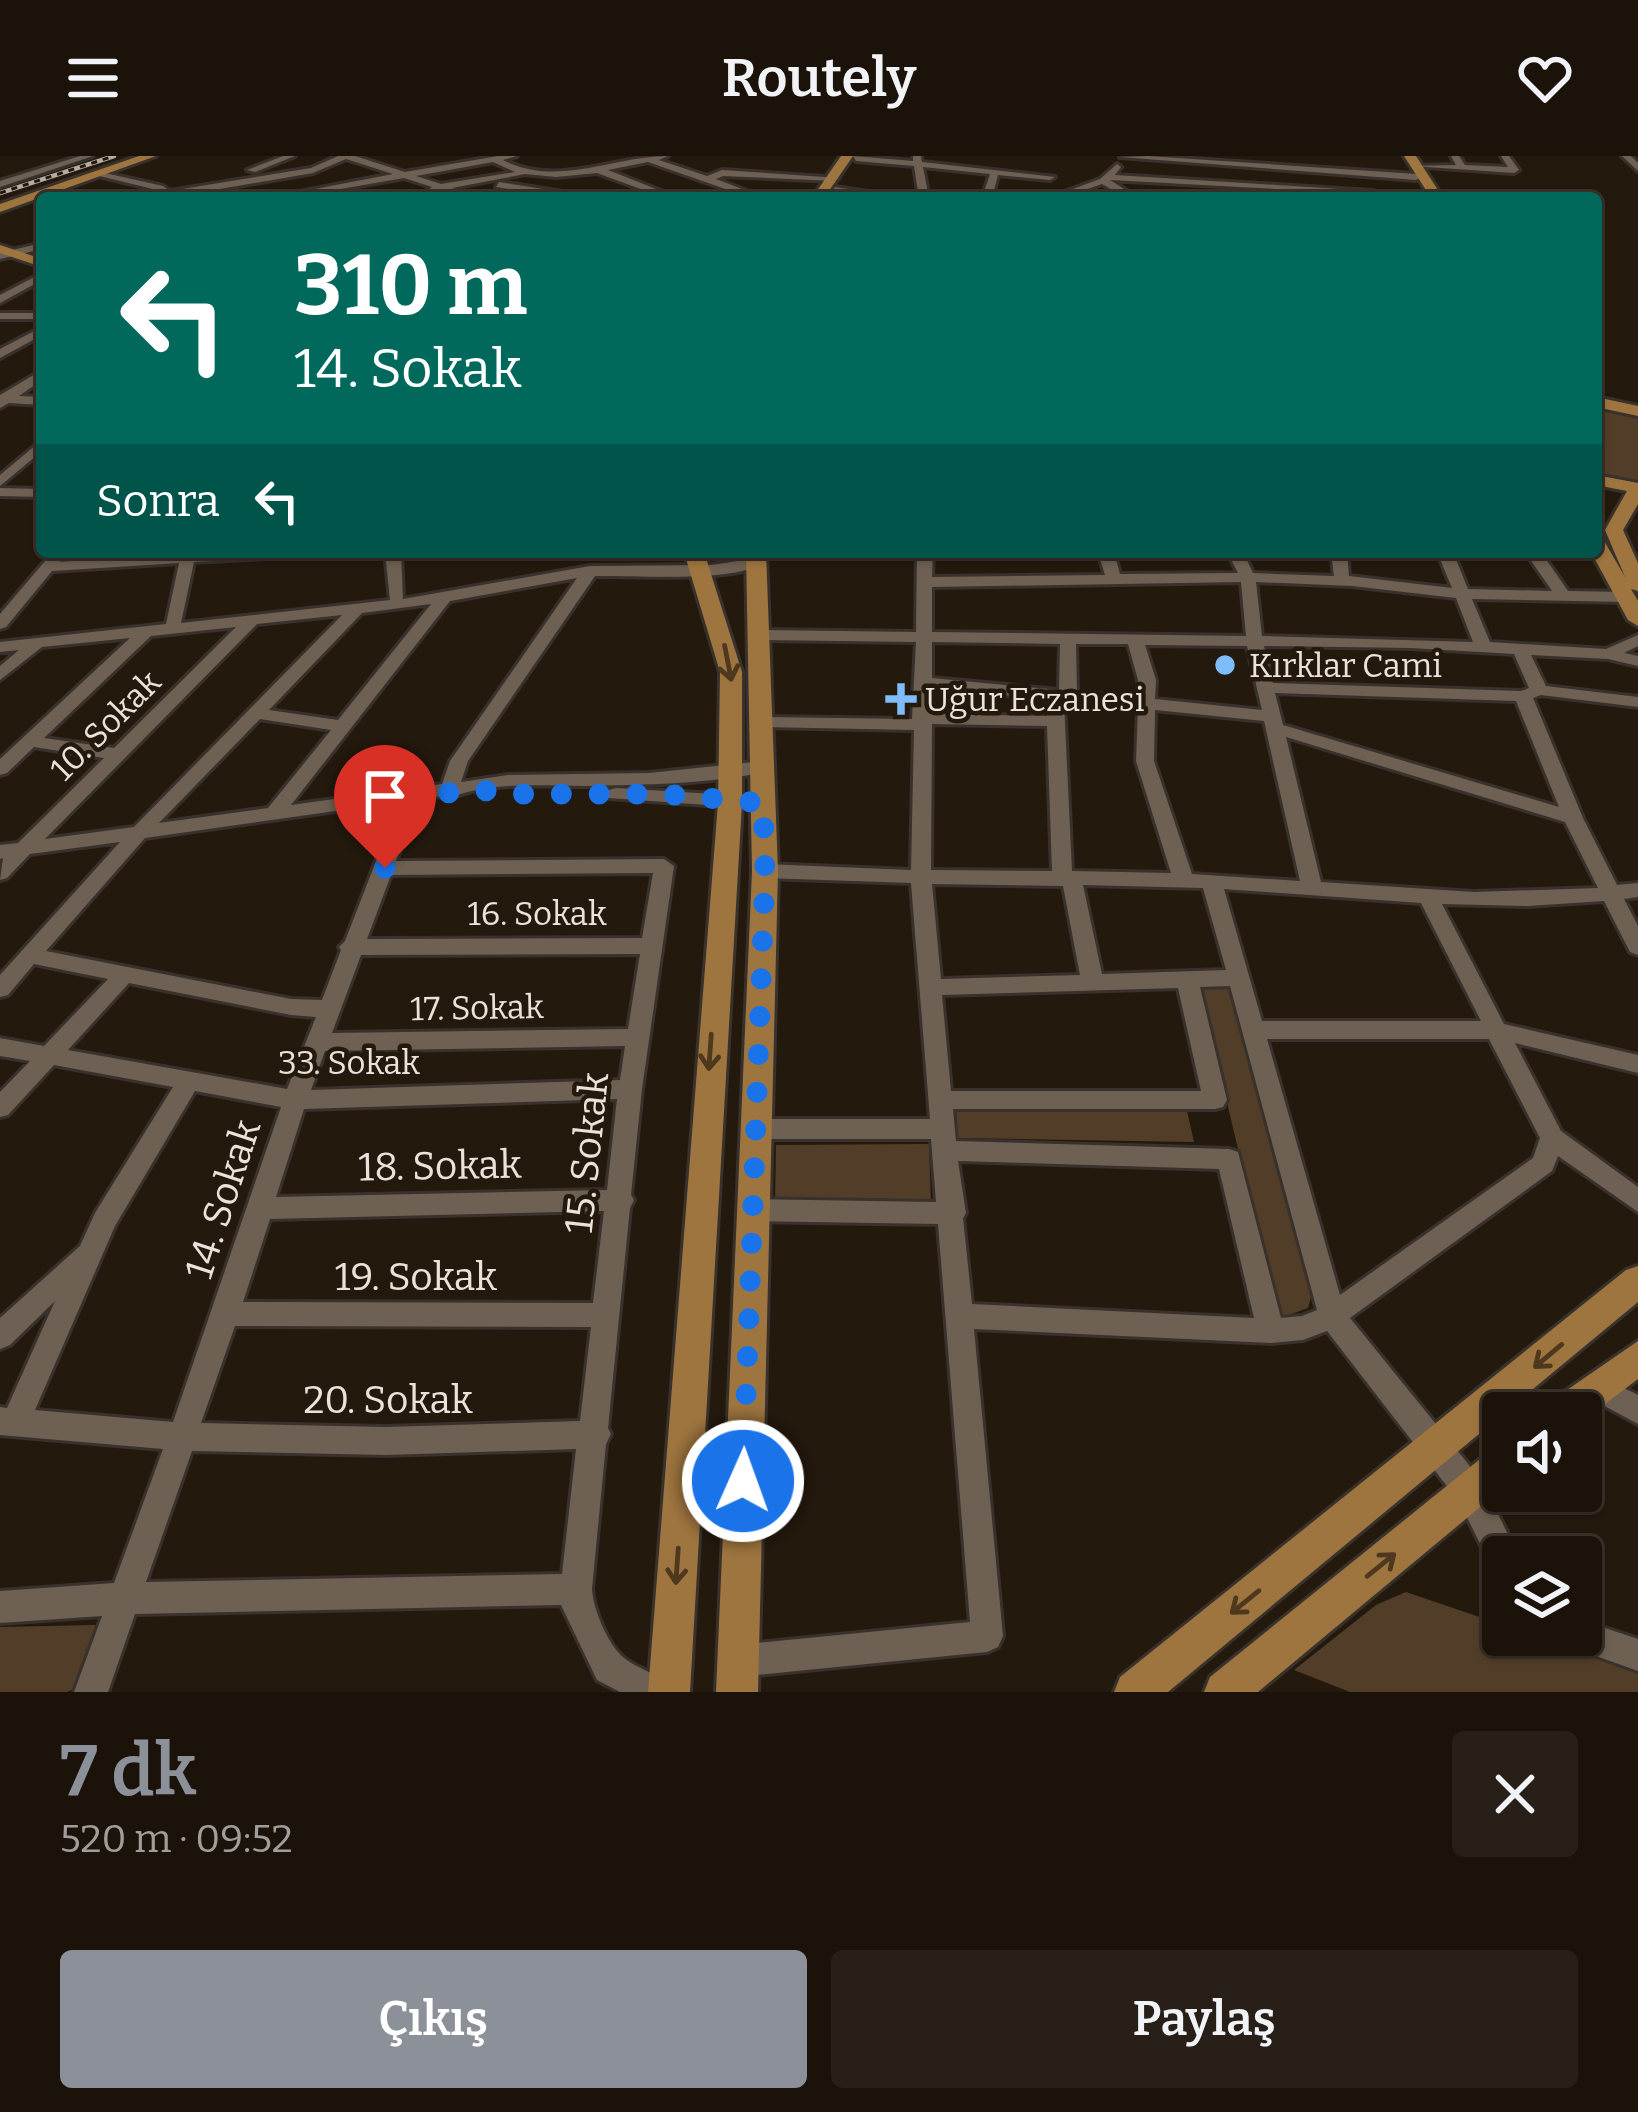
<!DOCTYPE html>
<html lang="tr">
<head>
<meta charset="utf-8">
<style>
  :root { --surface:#1b130a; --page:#282018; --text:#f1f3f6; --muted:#a09e9c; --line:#39322b; --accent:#8c9099 }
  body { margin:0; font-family:Bitter,serif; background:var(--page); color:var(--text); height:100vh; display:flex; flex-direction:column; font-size:45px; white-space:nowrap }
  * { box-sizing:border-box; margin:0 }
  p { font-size:39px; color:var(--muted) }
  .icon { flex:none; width:66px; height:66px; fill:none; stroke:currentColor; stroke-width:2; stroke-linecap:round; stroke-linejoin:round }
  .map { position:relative; height:1536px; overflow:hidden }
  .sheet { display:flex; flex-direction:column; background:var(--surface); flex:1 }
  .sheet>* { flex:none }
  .hud { position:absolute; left:36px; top:36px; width:1566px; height:366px; border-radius:12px; box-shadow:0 3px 9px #0004,0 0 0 3px var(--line); background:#00695c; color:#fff; overflow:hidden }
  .controls { position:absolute; left:1482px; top:1236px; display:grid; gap:24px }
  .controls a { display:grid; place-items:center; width:120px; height:120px; border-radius:12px; background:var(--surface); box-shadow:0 3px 9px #0004,0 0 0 3px var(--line); font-size:60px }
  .pin { position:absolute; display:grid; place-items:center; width:102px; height:102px; color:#fff; margin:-123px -51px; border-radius:50% 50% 50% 0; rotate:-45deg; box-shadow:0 0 12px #0007 }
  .pin .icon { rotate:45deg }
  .me { position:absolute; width:132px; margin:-66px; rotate:2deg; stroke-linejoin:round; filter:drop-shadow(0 0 9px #0008) }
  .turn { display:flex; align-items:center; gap:42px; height:252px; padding:0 60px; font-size:54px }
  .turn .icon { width:156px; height:156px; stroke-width:2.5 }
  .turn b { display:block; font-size:84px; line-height:102px }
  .then { display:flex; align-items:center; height:114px; padding:0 60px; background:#0003; gap:24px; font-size:45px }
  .round { display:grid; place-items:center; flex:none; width:126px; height:126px; border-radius:12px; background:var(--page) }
  .head { display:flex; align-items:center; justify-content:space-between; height:204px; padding:0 60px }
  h1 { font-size:72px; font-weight:600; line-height:90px; color:var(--accent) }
  .primary-button { display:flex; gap:24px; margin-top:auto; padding:24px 60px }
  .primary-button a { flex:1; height:138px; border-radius:12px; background:var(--accent); color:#fff; font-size:48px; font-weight:600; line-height:138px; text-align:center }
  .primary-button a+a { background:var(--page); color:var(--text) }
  header { display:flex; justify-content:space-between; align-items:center; height:156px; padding:0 60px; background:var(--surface); font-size:54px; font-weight:600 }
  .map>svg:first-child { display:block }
  .green { fill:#523e28 }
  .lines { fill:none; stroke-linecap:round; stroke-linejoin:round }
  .minor-casing { stroke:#38312c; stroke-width:6 }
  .major-casing { stroke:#38312c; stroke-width:6 }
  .minor { fill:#6e6153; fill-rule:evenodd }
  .major { fill:#9f753f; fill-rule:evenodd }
  .rail-casing { stroke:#b5ada4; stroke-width:4.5 }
  .rail { stroke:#24190d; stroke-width:3; stroke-dasharray:6; stroke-linecap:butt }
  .oneway { stroke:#4f391e }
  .route { stroke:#1a73e8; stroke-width:21; stroke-dasharray:0 37.8 }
  .poi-dot { fill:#7fbdfa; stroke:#24190d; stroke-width:4.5 }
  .labels { text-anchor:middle; stroke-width:9; stroke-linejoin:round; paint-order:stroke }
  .poi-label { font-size:33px; fill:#eae3db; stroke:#24190d; text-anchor:start }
  .street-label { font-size:33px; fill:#eae3db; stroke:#24190d }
  .near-street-label { font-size:39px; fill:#eae3db; stroke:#24190d }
</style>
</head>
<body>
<header><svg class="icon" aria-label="menu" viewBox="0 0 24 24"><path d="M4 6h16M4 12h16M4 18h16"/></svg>Routely<svg class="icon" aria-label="heart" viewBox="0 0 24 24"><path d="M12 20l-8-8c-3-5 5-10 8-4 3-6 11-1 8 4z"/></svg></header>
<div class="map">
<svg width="1638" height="1536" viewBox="0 0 1638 1536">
  <rect width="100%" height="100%" fill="#24190d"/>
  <g class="green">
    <polygon points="1596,253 1638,261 1638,327 1596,318"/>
    <polygon points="1199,828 1233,834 1313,1133 1308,1152 1286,1160 1277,1158"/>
    <polygon points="956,952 1187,955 1194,986 958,982"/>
    <polygon points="929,988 931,1049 775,1048 776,989"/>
    <polygon points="1406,1436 1503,1469 1503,1479 1531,1479 1638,1515 1638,1536 1350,1536 1294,1514 1376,1449"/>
    <polygon points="95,1469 94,1489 79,1531 67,1536 0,1536 0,1471"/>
  </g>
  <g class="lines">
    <g class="minor-casing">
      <g id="minor">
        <polygon points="80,0 93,0 0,31 0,25"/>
        <polygon points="283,0 295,0 255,16 247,14"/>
        <path d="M338,0H355L405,16L498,0H517L503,4C558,32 613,0 668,0L659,4L707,20L722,14L839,22L834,25L723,20L716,23L765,42H751L648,6L608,14L679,42H665L597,17L556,21L525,18L452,32L480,42H465L440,34L428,42H417L432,31L404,22L289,42H268L393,18L346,3L313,17L168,42L157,34L91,18L96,15L163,30L170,35L311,12ZM493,6L515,16L441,28L416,20Z"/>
        <polygon points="853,0 913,5 913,0 921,0 922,6 1055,21 1050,24 998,19 992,42 982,42 990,18 923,11 929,42 919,42 914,10 856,5"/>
        <polygon points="1148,0 1416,18 1421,21 1416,24 1120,1"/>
        <polygon points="1451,0 1459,0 1465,9 1508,11 1501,0 1509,0 1519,14 1514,17 1412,10 1456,9"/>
        <polygon points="1622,0 1631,0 1638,7 1638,15"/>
        <polygon points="1117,8 1121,11 1115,19 1373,35 1368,38 1110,24 1138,42 1126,42 1102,28 1062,42 1048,42 1100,23"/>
        <polygon points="499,26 582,39 587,42 564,42 496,31"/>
        <polygon points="835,31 888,39 893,42 832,36"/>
        <polygon points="42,87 42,93 0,103 0,97"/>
        <polygon points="42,117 42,124 0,147 0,139"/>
        <rect x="0" y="157" width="42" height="6"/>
        <polygon points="42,171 42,179 0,202 0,193"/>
        <polygon points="42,214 42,224 19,240 42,241 42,249 9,247 0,252 0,239"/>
        <polygon points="42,284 42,295 0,330 0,319"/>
        <polygon points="0,332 42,333 42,341 0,340"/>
        <path d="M56,396L64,401L60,406L181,396H292L284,401L194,406L181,467L390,444L385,396H401L403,443L590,410L712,409L756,402L764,407C731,427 636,419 595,420L468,605L461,626L508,619L649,617L763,605L772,611L770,615C710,628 646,629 585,630C541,630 487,625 448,643L441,640L419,643L396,705L664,703L674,710L642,933L631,1039L634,1044L630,1052L608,1272L611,1278L606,1288L592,1433C593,1453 608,1489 624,1502C640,1515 661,1516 670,1536H620L597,1524L561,1449L135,1458L108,1536H74L102,1460L0,1467V1435L114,1427L163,1293L0,1279V1251L7,1252L55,1145L10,1189L0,1193V1162L80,1090L95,1057L173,931L54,909L8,959L0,961V936L30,905L0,900V882L44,890L108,823L34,808L8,839L0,841V819L120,686L30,698L7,722L0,724L3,702L0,703V689L18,687L104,602L34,591L7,617L0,619V603L130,482L42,491L0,524V510L19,494L0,496V486L166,468L179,407L52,415L6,471L0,473V458L51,398ZM577,422L450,605L442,628L291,649L450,445ZM431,448L338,564L269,554L362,457ZM342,459L134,671L45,683L257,468ZM236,471L114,592L44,582L151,480ZM260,563L331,574L268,652L159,667ZM399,646L345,785L339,791L341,794L322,844L291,843L46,795L145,682ZM653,717L642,782L367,783L391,719ZM640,798L628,873L332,877L361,799ZM129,827L291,859L316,861L287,933L68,894ZM625,890L620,924L311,934L325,895ZM195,935L281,951L173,1266L35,1254L115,1070ZM617,943L607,1034L276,1041L304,953ZM604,1055L593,1147L243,1146L270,1063ZM235,1170L591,1171L580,1265L386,1271L201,1267ZM576,1293L562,1418L146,1426L192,1295L386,1299Z"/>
        <path d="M917,396H933L932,421L1105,419L1098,396H1114L1120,418L1238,417L1227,396H1243L1253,417L1334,420L1331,396H1347L1349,420L1452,432L1437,396H1453L1468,433L1552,435L1525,396H1541L1568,435L1626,436L1634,441L1626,446L1472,443L1490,486L1606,493L1638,479V490L1624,497L1638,500V510L1608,503L1531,499L1546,530L1638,541V551L1541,539L1533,542L1583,662L1617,729L1638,727V741L1624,743L1638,770V799L1630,796L1604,745L1528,750L1442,748L1504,868L1638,899V917L1515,887L1561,975L1638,1031V1056L1558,1000L1552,1015L1350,1162L1482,1325L1519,1401H1503V1417L1492,1412L1460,1347L1327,1175L1303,1184L1271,1187L974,1173L1003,1480L998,1491L987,1496L736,1521L724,1517L720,1505L724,1493L736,1489L970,1466L938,1068L752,1065L743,1062L739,1054L743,1046L752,1043L936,1046L931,983H756L747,980L744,973L747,966L756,963H930L911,727L765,722L755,715L765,708L911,714L914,574L763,571L754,566L763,561L912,563L916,486L758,484L750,479L758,474L916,476ZM1241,426L1246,480L932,476V431ZM1256,426L1352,430L1456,442L1473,486L1262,480ZM932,486L1060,488L1059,534L932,522ZM1076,488H1128L1138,524V542L1077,536ZM1145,489L1247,490L1262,554L1155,543L1156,524ZM1264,490L1411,492L1514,498L1529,532L1521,535L1273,527ZM932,532L1046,543L1047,560L932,558ZM1275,537L1516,545L1559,651L1283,569ZM1064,546L1138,552L1136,605L1171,717L1072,715ZM1155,554L1264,565L1300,725L1192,718L1154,605ZM932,568L1047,570L1052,715L931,714ZM1286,581L1565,666L1598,732L1474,736L1321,726ZM932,728L1063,730L1080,819L941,823ZM1083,729L1203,732L1226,814L1102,818ZM1224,733L1421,747L1481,865H1262ZM1230,830L1317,1154L1302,1160L1281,1162L1238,996L1229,993L956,985L953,953H1215L1223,951L1227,944L1200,831ZM1178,832L1201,935H951L942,839ZM1267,883H1489L1540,982L1533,1002L1340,1139ZM958,1005L1219,1013L1254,1162L972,1148L963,1062L966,1057Z"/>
        <polygon points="616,632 763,641 773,647 763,653 609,642 607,638 609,634"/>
        <polygon points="1596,1218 1638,1239 1638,1268 1586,1240 1582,1231 1586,1222"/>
        <polygon points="1581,1464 1638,1483 1638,1515 1568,1490 1563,1479 1581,1479"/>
      </g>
    </g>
    <g class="major-casing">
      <g id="major">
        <polygon points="139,0 156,0 0,56 0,48"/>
        <polygon points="841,0 853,0 824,42 812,42"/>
        <polygon points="1404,0 1416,0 1443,42 1431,42"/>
        <polygon points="0,89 42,103 42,111 0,97"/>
        <polygon points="1596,241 1638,250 1638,260 1596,251"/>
        <polygon points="1596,319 1638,327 1638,348 1623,374 1638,407 1638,435 1631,433 1638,445 1638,470 1628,464 1591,396 1596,396 1596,381 1603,383 1625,421 1605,374 1627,335 1596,329"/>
        <polygon points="684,396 704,396 742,516 742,647 690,1536 648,1536 718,647 720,516"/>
        <polygon points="746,396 766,396 778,715 758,1536 716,1536 752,715"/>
        <polygon points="1638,1110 1638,1146 1168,1536 1114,1536 1120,1521 1626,1114"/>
        <polygon points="1638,1185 1638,1223 1581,1266 1581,1257 1546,1257 1551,1245"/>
        <polygon points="1503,1289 1503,1332 1258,1536 1204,1536 1210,1521 1490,1295"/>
      </g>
    </g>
    <use href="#minor" class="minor"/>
    <use href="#major" class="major"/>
    <g class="rail-casing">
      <polyline id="rail" points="0,37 114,0"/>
    </g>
    <use href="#rail" class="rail"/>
  </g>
  <defs><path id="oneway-shaft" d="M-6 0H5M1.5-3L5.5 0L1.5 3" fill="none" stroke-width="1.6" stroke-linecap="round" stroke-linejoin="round" transform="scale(3)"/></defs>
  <g class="oneway">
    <use href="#oneway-shaft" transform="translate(728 507) rotate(79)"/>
    <use href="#oneway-shaft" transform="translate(710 896) rotate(94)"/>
    <use href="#oneway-shaft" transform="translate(1548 1200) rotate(140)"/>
    <use href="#oneway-shaft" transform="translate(1381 1409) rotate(-39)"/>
    <use href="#oneway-shaft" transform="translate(677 1410) rotate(94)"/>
    <use href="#oneway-shaft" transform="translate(1245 1446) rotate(141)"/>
  </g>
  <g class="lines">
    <polyline class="route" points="385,712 410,642 478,633 501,638 664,638 763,647 765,715 743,1325"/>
  </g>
  <g class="poi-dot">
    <circle cx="1225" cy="509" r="12"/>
    <path d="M895 525h12v12h12v12h-12v12h-12v-12h-12v-12h12z"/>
  </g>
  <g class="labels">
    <g class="poi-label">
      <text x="1249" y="521">Kırklar Cami</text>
      <text x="925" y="555">Uğur Eczanesi</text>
    </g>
    <g class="street-label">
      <text transform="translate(105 569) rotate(-45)" y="12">10. Sokak</text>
      <text x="537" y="769">16. Sokak</text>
      <text transform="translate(477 851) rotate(-1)" y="12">17. Sokak</text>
      <text x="349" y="918">33. Sokak</text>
    </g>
    <g class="near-street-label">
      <text transform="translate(586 997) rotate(-84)" y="14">15. Sokak</text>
      <text transform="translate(440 1009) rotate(-1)" y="14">18. Sokak</text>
      <text transform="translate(222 1043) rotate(-72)" y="14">14. Sokak</text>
      <text x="416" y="1134">19. Sokak</text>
      <text x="388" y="1257">20. Sokak</text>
    </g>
  </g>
</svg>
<div class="controls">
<a><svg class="icon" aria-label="sound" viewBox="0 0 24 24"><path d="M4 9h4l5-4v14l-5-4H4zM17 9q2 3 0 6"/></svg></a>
<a><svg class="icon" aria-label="layers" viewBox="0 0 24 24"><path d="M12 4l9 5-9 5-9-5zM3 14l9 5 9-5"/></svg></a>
</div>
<div class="pin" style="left:385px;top:712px;background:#d93025"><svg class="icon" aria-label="arrive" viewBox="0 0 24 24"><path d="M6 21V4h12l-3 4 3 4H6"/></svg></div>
<svg class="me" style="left:743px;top:1325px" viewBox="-20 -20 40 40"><circle r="17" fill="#1a73e8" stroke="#fff" stroke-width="3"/><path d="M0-11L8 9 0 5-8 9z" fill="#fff"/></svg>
<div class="hud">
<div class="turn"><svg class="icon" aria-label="left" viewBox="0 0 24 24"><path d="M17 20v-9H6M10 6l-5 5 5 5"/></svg><div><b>310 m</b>14. Sokak</div></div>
<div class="then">Sonra<svg class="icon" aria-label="left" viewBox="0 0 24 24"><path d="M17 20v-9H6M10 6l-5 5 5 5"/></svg></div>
</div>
</div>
<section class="sheet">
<div class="head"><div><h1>7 dk</h1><p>520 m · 09:52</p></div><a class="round"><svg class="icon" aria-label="close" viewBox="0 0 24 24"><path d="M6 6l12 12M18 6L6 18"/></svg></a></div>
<div class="primary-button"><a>Çıkış</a><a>Paylaş</a></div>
</section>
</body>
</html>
